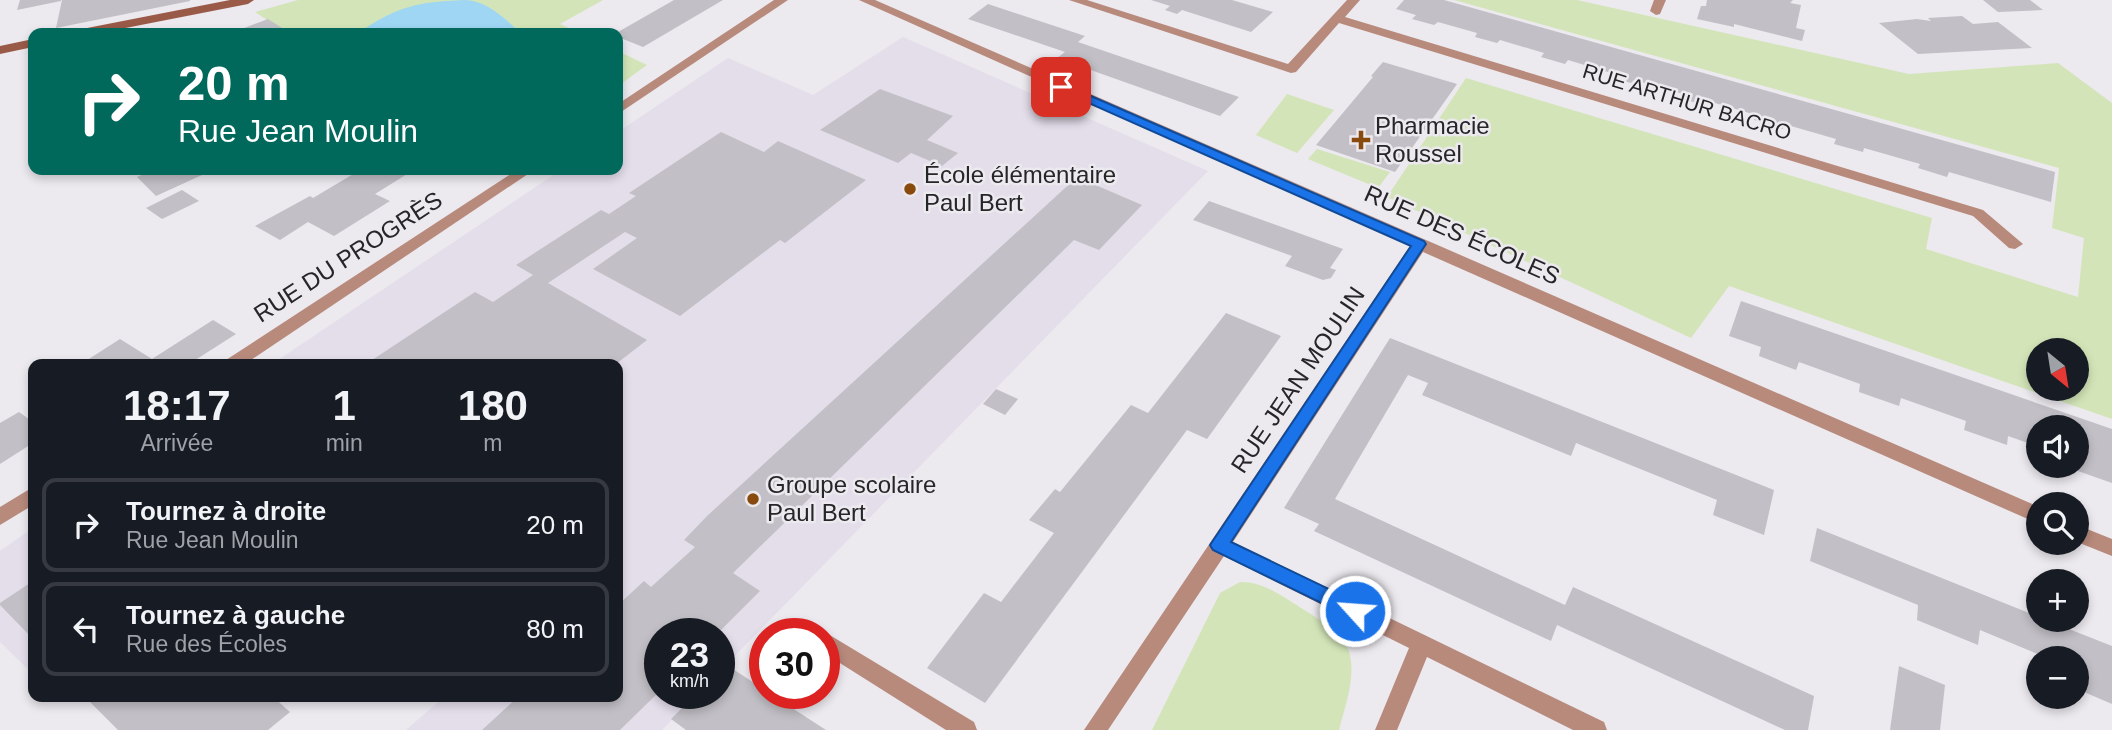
<!DOCTYPE html>
<html lang="fr">
<head>
<meta charset="utf-8">
<style>
  :root { --surface:#171b24; --page:#20242c; --text:#f1f3f6; --muted:#9ea1a6; --line:#363941 }
  body { margin:0; font-family:Arial,sans-serif; background:var(--page); color:var(--text); height:100vh; display:flex; flex-direction:column; font-size:26px; white-space:nowrap }
  * { box-sizing:border-box; margin:0 }
  p { font-size:23px; color:var(--muted) }
  .icon { flex:none; width:38px; height:38px; fill:none; stroke:currentColor; stroke-width:2; stroke-linecap:round; stroke-linejoin:round }
  .map { position:relative; flex:1; overflow:hidden }
  .sheet { position:absolute; left:28px; top:359px; width:595px; height:343px; display:flex; flex-direction:column; background:var(--surface); border-radius:14px; box-shadow:0 4px 10px #0003 }
  .sheet>* { flex:none }
  .hud { position:absolute; left:28px; top:28px; width:595px; height:147px; border-radius:14px; box-shadow:0 4px 10px #0003; background:#00695c; color:#fff; overflow:hidden }
  .needle { width:46px; rotate:150deg }
  .fabs { position:absolute; left:2026px; top:338px; display:grid; gap:14px }
  .fabs a { display:grid; place-items:center; width:63px; height:63px; border-radius:50%; background:var(--surface); box-shadow:0 4px 10px #0003; font-size:35px }
  .speed { position:absolute; left:644px; top:618px; display:flex; gap:14px; font-size:35px; font-weight:700; text-align:center }
  .speed>* { display:grid; place-content:center; width:91px; height:91px; border-radius:50%; background:var(--surface); box-shadow:0 4px 10px #0003; line-height:1 }
  .speed small { font-size:18px; font-weight:400 }
  .speed .limit { border:10px solid #d22; background:#fff; color:#111 }
  .pin { position:absolute; display:grid; place-items:center; width:60px; height:60px; color:#fff; margin:-30px; border-radius:14px; box-shadow:0 4px 10px #0006 }
  .me { position:absolute; width:77px; margin:-38px; rotate:296deg; stroke-linejoin:round; filter:drop-shadow(0 0 5px #0008) }
  .turn { display:flex; align-items:center; gap:24px; height:147px; padding:0 35px; font-size:32px }
  .turn .icon { width:91px; height:91px; stroke-width:2.5 }
  .turn b { display:block; font-size:49px; line-height:60px }
  .eta { display:flex; justify-content:space-evenly; align-items:center; height:119px; text-align:center }
  .eta b { font-size:42px; font-weight:700; line-height:49px }
  ul { padding:0; list-style:none }
  li { display:flex; align-items:center; gap:21px; height:94px; margin:0 14px 10px; padding:0 21px; border:4px solid var(--line); border-radius:14px }
  li div { flex:1 }
  li b { display:block; font-size:26px }
  li em { font-style:normal }
  .map>svg:first-child { display:block }
  .built { fill:#e4deeb }
  .green { fill:#d3e5b8; fill-rule:evenodd }
  .water { fill:#9ed6f4 }
  .building { fill:#c2c0c6 }
  .lines { fill:none; stroke-linecap:round; stroke-linejoin:round }
  .street { fill:#b78a7c; fill-rule:evenodd }
  .secondary { fill:#9a5a48; fill-rule:evenodd }
  .route { fill:#1a73e8; stroke:#114b97; stroke-width:2 }
  .poi-dot { fill:#884a0d; stroke:#ece9ef; stroke-width:2.5 }
  .labels { text-anchor:middle; stroke-width:5; stroke-linejoin:round; paint-order:stroke }
  .far-street-label { font-size:21px; fill:#262527; stroke:#ece9ef }
  .poi-label { font-size:24px; fill:#262527; stroke:#ece9ef; text-anchor:start }
  .street-label { font-size:24px; fill:#262527; stroke:#ece9ef }
</style>
</head>
<body>
<div class="map">
<svg width="2112" height="730" viewBox="0 0 2112 730">
  <rect width="100%" height="100%" fill="#ece9ef"/>
  <g class="built">
    <polygon points="903,37 1208,171 719,672 719,634 660,634 660,693 698,693 662,730 406,730 444,697 618,696 618,364 272,364 561,170 618,170 618,132 728,58 813,95"/>
    <polygon points="33,528 33,674 0,642 0,551"/>
  </g>
  <g class="green">
    <polygon points="298,0 603,0 560,24 580,33 287,33 255,12"/>
    <path d="M1454,0H1577L1909,74L2058,63L2112,103V419L1729,286L1691,338L1387,197L1466,78L1932,218L1926,249L2078,297L2084,238L2052,228L2059,168ZM2077,350V388H2039V350Z"/>
    <polygon points="618,51 647,65 618,86"/>
    <polygon points="1287,94 1334,110 1297,153 1256,135"/>
    <polygon points="1317,149 1390,172 1378,188 1308,159"/>
    <path d="M1240,582C1263,582 1279,594 1298,606C1310,614 1323,621 1334,630C1365,655 1347,698 1339,730H1152L1220,593Z"/>
  </g>
  <path class="water" d="M464,0C487,0 505,19 521,33L576,31L580,33H358C398,6 417,2 464,0Z"/>
  <g class="building">
    <polygon points="20,0 61,0 61,1 17,10"/>
    <polygon points="62,0 190,0 190,1 56,28"/>
    <polygon points="674,0 723,0 643,47 618,37 618,32"/>
    <polygon points="1151,0 1232,0 1273,12 1251,32 1182,10 1177,14 1165,10 1170,6"/>
    <polygon points="1404,0 1444,0 2055,172 2051,202 1949,172 1947,177 1918,168 1920,164 1864,148 1863,152 1834,144 1836,139 1784,124 1783,129 1754,120 1756,115 1708,101 1706,106 1680,98 1683,94 1634,80 1631,83 1608,77 1611,73 1568,60 1565,64 1541,57 1544,53 1500,40 1497,43 1475,37 1477,33 1438,22 1434,25 1412,19 1416,15 1396,9"/>
    <polygon points="1707,0 1793,0 1790,3 1801,5 1796,28 1805,30 1802,41 1734,24 1734,27 1697,19 1701,6 1706,6"/>
    <polygon points="1983,0 2030,0 2043,10 1998,12"/>
    <polygon points="988,4 1085,36 1078,42 1239,97 1220,116 1057,58 1065,52 968,19"/>
    <polygon points="1962,16 1973,24 1998,22 2032,48 1918,54 1879,23 1917,19 1931,21 1928,18"/>
    <polygon points="268,19 290,33 231,33"/>
    <polygon points="1383,62 1457,84 1395,172 1316,145 1373,77 1371,76"/>
    <polygon points="880,89 953,116 927,140 958,153 942,166 911,153 898,163 820,130"/>
    <polygon points="721,132 764,152 778,141 866,180 785,243 780,240 680,316 593,269 637,238 625,232 548,283 647,340 616,364 504,364 497,360 492,364 366,364 475,292 493,302 533,275 516,265 601,210 609,214 636,196 629,193"/>
    <polygon points="153,170 213,170 156,196 137,177"/>
    <polygon points="360,170 412,171 375,194 390,201 334,236 308,222 280,240 255,226 310,196 313,198"/>
    <polygon points="1077,177 1142,205 1099,250 1074,240 733,573 760,591 717,634 660,634 660,691 620,730 482,730 519,696 618,696 618,605 644,581 651,587 695,547 684,540 707,516"/>
    <polygon points="182,190 199,201 162,219 146,208"/>
    <polygon points="1209,201 1343,249 1330,268 1336,270 1331,278 1323,280 1285,266 1292,256 1193,220"/>
    <polygon points="1741,301 2112,429 2112,483 2075,470 2075,466 2077,466 2077,427 2039,427 2039,447 2008,436 2007,445 1964,430 1966,421 1901,398 1899,406 1859,392 1860,384 1799,362 1796,370 1759,356 1761,347 1729,336"/>
    <polygon points="1226,313 1281,336 1207,439 1187,430 985,703 927,668 984,593 1001,602 1054,533 1029,520 1055,489 1060,492 1131,405 1148,413"/>
    <polygon points="213,320 236,334 189,364 81,364 120,339 152,359"/>
    <polygon points="1390,338 1774,490 1764,535 1713,515 1717,500 1576,443 1571,456 1422,395 1428,383 1408,375 1335,499 1565,605 1573,587 1814,696 1808,730 1785,730 1557,625 1551,641 1314,531 1319,524 1284,508"/>
    <polygon points="996,389 1018,399 1005,415 983,404"/>
    <polygon points="19,412 33,422 33,443 0,464 0,423"/>
    <polygon points="1817,528 2039,617 2039,620 2046,620 2112,646 2112,704 2077,689 2077,658 2039,658 2040,655 1980,630 1978,645 1917,620 1918,605 1810,561"/>
    <polygon points="33,581 33,639 0,605 0,603"/>
    <polygon points="725,664 765,690 765,693 769,693 826,730 686,730 671,719 697,693 719,693 719,670"/>
    <polygon points="1899,666 1945,685 1940,730 1890,730"/>
    <polygon points="89,696 272,696 290,712 268,730 118,730 86,698"/>
  </g>
  <g class="lines">
    <g class="street">
      <polygon points="774,0 788,0 618,114 618,104"/>
      <polygon points="859,0 875,0 2039,507 2039,524 1423,252 1233,542 1604,722 1607,730 1573,730 1427,657 1397,730 1375,730 1409,648 1224,556 1108,730 1084,730 1410,246"/>
      <polygon points="1069,0 1087,0 1288,64 1347,0 1360,0 1345,17 1983,210 2023,244 2015,249 2009,248 1973,216 1339,23 1296,72 1291,73"/>
      <polygon points="1654,0 1666,0 1660,14 1656,15 1650,11"/>
      <polygon points="517,170 534,170 245,364 223,364 226,360"/>
      <polygon points="33,487 33,505 0,525 0,507"/>
      <polygon points="2077,525 2112,539 2112,556 2077,542"/>
      <polygon points="828,634 974,722 977,730 946,730 824,653 824,636"/>
    </g>
    <g class="secondary">
      <polygon points="230,0 254,0 248,4 100,33 76,33 82,29"/>
      <polygon points="33,39 33,47 0,54 0,46"/>
    </g>
  </g>
  <polygon class="route" points="1061,83 1424,241 1426,244 1231,542 1362,605 1364,611 1362,616 1355,619 1348,616 1213,550 1210,545 1411,246 1057,89 1055,87"/>
  <g class="poi-dot">
    <path d="M1357.5 129.5h7v7h7v7h-7v7h-7v-7h-7v-7h7z"/>
    <circle cx="910" cy="189" r="7"/>
    <circle cx="753" cy="499" r="7"/>
  </g>
  <g class="labels">
    <g class="far-street-label">
      <text transform="translate(1687 102) rotate(17)" y="7">RUE ARTHUR BACRO</text>
    </g>
    <g class="poi-label">
      <text x="1375" y="134">Pharmacie<tspan x="1375" dy="28">Roussel</tspan></text>
      <text x="924" y="183">École élémentaire<tspan x="924" dy="28">Paul Bert</tspan></text>
      <text x="767" y="493">Groupe scolaire<tspan x="767" dy="28">Paul Bert</tspan></text>
    </g>
    <g class="street-label">
      <text transform="translate(1462 235) rotate(24)" y="8">RUE DES ÉCOLES</text>
      <text transform="translate(348 257) rotate(-33)" y="8">RUE DU PROGRÈS</text>
      <text transform="translate(1298 380) rotate(-56)" y="8">RUE JEAN MOULIN</text>
    </g>
  </g>
</svg>
<div class="fabs">
<a><svg class="needle" viewBox="-14 -14 28 28"><path d="M0-13l5 13h-10z" fill="#e53935"/><path d="M0 13l5-13h-10z" fill="#9ea1a6"/></svg></a>
<a><svg class="icon" aria-label="sound" viewBox="0 0 24 24"><path d="M4 9h4l5-4v14l-5-4H4zM17 9q2 3 0 6"/></svg></a>
<a><svg class="icon" aria-label="search" viewBox="0 0 24 24"><circle cx="10" cy="10" r="6"/><path d="M15 15l6 6"/></svg></a>
<a>+</a>
<a>−</a>
</div>
<div class="speed"><div>23<small>km/h</small></div><div class="limit">30</div></div>
<div class="pin" style="left:1061px;top:87px;background:#d93025"><svg class="icon" aria-label="arrive" viewBox="0 0 24 24"><path d="M6 21V4h12l-3 4 3 4H6"/></svg></div>
<svg class="me" style="left:1355px;top:611px" viewBox="-20 -20 40 40"><circle r="17" fill="#1a73e8" stroke="#fff" stroke-width="3"/><path d="M0-11L8 9 0 5-8 9z" fill="#fff"/></svg>
<div class="hud">
<div class="turn"><svg class="icon" aria-label="right" viewBox="0 0 24 24"><path d="M7 20v-9h11M14 6l5 5-5 5"/></svg><div><b>20 m</b>Rue Jean Moulin</div></div>
</div>
<section class="sheet">
<div class="eta">
<div><b>18:17</b><p>Arrivée</p></div>
<div><b>1</b><p>min</p></div>
<div><b>180</b><p>m</p></div>
</div>
<ul>
<li><svg class="icon" aria-label="right" viewBox="0 0 24 24"><path d="M7 20v-9h11M14 6l5 5-5 5"/></svg><div><b>Tournez à droite</b><p>Rue Jean Moulin</p></div><em>20 m</em></li>
<li><svg class="icon" aria-label="left" viewBox="0 0 24 24"><path d="M17 20v-9H6M10 6l-5 5 5 5"/></svg><div><b>Tournez à gauche</b><p>Rue des Écoles</p></div><em>80 m</em></li>
</ul>
</section>
</div>
</body>
</html>
